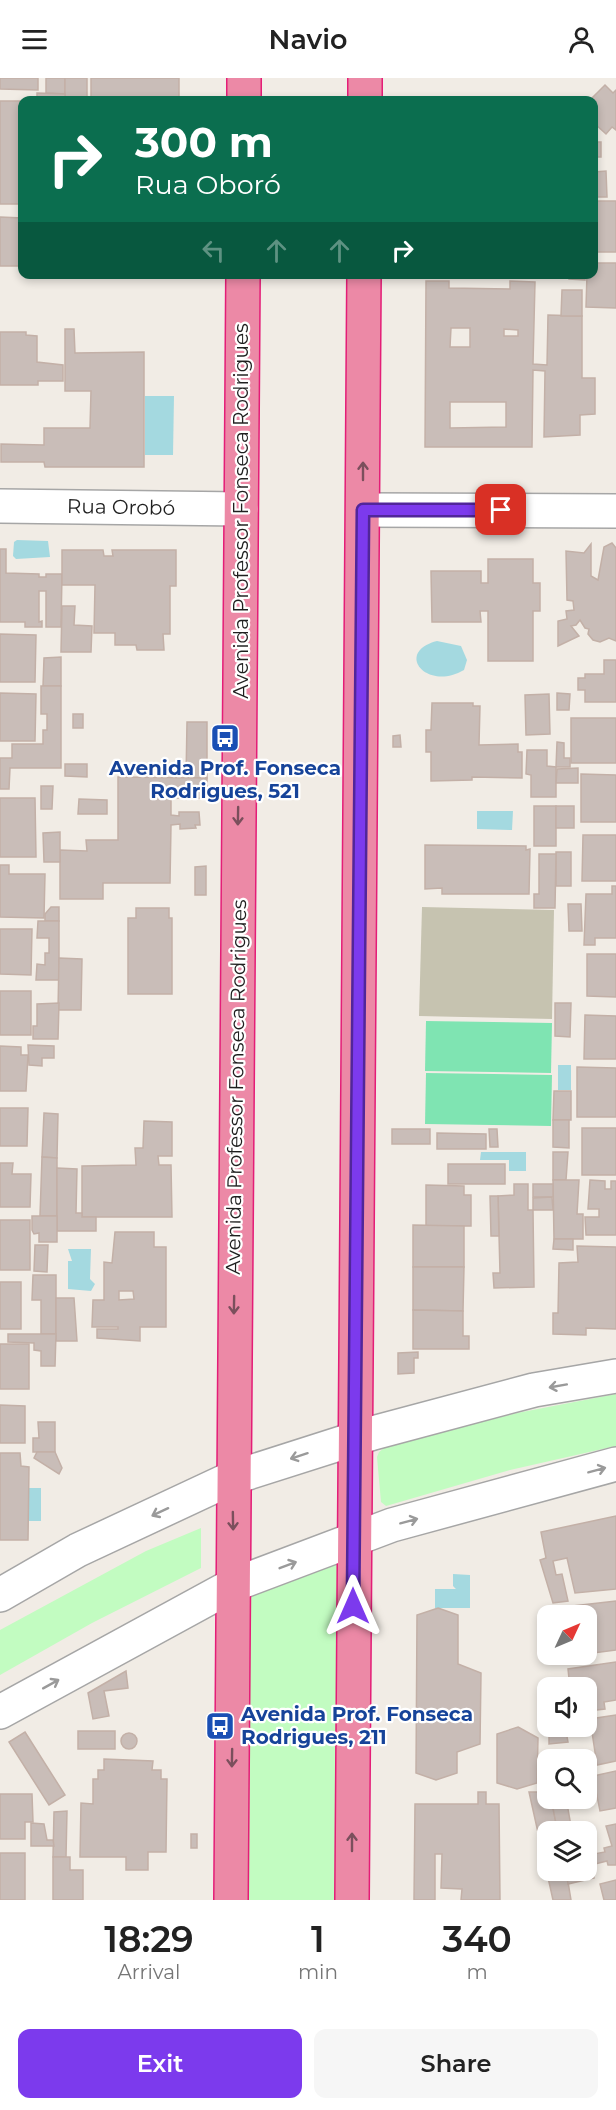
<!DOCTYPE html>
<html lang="en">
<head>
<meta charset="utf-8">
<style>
  :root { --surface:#fff; --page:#f6f6f6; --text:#222; --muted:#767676; --accent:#7c3aed }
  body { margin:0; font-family:Montserrat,sans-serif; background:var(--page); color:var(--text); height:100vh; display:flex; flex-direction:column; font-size:22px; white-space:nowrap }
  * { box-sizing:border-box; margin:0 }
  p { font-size:20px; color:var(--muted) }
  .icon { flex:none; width:33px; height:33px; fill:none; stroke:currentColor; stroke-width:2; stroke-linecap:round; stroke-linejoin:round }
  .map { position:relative; height:1822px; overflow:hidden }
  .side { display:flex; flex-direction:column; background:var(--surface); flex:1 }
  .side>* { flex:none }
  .top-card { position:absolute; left:18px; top:18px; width:580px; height:183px; border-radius:12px; box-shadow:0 3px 9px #0003; background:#0b6e4f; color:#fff; overflow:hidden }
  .needle { width:39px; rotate:46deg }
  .controls { position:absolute; left:537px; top:1527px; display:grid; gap:12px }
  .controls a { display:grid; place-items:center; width:60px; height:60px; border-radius:12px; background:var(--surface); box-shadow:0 3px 9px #0003; font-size:30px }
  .pin { position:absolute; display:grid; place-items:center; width:51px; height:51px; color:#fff; margin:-26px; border-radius:12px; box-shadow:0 3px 9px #0006 }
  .me { position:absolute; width:66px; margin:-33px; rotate:0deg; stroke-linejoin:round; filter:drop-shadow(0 0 4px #0008) }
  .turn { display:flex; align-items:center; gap:21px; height:126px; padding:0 18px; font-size:27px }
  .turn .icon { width:78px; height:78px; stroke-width:2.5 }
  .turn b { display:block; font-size:42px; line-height:51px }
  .lanes { display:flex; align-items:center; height:57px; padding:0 18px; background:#0003; justify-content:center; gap:30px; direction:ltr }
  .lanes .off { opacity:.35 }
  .eta { display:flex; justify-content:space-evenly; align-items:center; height:102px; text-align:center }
  .eta b { font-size:36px; font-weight:600; line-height:42px }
  .primary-button { display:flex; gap:12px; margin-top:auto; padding:12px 18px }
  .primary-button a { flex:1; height:69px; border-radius:12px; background:var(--accent); color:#fff; font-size:24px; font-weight:600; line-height:69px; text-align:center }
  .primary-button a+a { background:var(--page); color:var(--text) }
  header { display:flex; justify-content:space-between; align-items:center; height:78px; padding:0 18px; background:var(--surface); font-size:27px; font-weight:600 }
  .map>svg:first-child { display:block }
  .construction { fill:#c6c3b0 }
  .park { fill:#c2fcc1 }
  .pitch { fill:#7fe4b2 }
  .water { fill:#a4d9e0 }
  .building { fill:#c9bdb8; stroke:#c3b0a7; stroke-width:1.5; fill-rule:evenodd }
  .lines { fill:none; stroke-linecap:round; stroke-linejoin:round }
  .minor-casing { stroke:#a6a6a6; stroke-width:36 }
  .highway-casing { stroke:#e41d77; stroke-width:36 }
  .minor { stroke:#fff; stroke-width:33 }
  .highway { stroke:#ec89a6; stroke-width:33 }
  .oneway { stroke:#7b4f5c }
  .oneway2 { stroke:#9a9a9a }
  .route-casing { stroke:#51269a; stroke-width:15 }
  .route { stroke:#7c3aed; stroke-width:10 }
  .labels { text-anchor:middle; stroke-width:4.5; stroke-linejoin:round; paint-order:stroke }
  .street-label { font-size:20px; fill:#1f1f1f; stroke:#fff }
  .transit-label { font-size:20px; font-weight:bold; fill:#164399; stroke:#fff }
</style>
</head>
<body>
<header><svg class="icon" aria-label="menu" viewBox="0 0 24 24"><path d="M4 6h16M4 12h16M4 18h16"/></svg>Navio<svg class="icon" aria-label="person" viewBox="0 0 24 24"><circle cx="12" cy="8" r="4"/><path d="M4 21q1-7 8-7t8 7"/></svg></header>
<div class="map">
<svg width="616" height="1822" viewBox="0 0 616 1822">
  <rect width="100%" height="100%" fill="#f1ece5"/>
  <polygon class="construction" points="422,829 554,832 552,941 419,938"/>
  <g class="park">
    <polygon points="616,1316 616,1368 510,1392 386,1428 381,1424 377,1379 379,1374 388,1367 517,1335"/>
    <polygon points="201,1450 201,1490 92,1545 0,1597 0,1552 146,1473"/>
    <polygon points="340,1477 338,1822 247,1822 250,1512"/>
  </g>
  <g class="pitch">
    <polygon points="426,943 552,945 551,995 425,993"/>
    <polygon points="426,995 552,997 551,1048 425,1046"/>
  </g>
  <g class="water">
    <polygon points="145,318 174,318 173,377 145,377"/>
    <polygon points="17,462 48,463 50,479 16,481 13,478 14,464"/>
    <path d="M437,563L461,568L467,582L464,592C426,614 394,574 437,563Z"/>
    <polygon points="477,733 513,733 512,752 477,751"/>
    <rect x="558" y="987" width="13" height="25"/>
    <polygon points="481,1074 526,1074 526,1093 509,1093 509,1082 480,1082"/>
    <polygon points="68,1171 91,1171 90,1201 95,1206 91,1213 68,1211 68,1183 72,1183"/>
    <polygon points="29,1410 41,1410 41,1443 28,1443"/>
    <polygon points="453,1496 470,1497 470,1530 435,1530 435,1511 456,1511 453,1508"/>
  </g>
  <g class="building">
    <polygon points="0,0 38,0 38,12 0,11"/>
    <polygon points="46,0 65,0 65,16 46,15"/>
    <rect x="65" y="0" width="22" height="22"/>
    <rect x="91" y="0" width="88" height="22"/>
    <polygon points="605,7 613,15 616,12 616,52 612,49 606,56 594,45 594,22 590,22"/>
    <polygon points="37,15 65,16 65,22 37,22"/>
    <rect x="0" y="23" width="21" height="103"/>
    <rect x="594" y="64" width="7" height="15"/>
    <polygon points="606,93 607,119 594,119 594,94"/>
    <rect x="594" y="123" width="22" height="51"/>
    <polygon points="0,139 22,140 22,188 0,188"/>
    <polygon points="594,185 616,185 616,230 586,229 587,196 594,196"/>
    <polygon points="569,196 585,196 585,202 569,201"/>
    <path d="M426,203H449V210L510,211V203L535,204L533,286L547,287L548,237L582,238V300H595V336L580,337V357L544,359L545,293L533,292L532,369H425ZM451,250H470V269H450ZM504,251L518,252V258H504ZM450,324H506V349L450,350Z"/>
    <polygon points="562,212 582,212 582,238 561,238"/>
    <polygon points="65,251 74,251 75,275 144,274 144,389 45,389 44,384 1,384 1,366 44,367 44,350 90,350 91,313 65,313"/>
    <polygon points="0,254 26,254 26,257 37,258 37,284 63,287 63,303 38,303 38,307 0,307"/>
    <polygon points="612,465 616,470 616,563 609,560 600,564 593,562 588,556 589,551 585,550 580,542 576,547 571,548 579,558 558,568 558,543 567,541 566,533 574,532 573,523 567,522 566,473 584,475 591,466 591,498 598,502 604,469"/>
    <polygon points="0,471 6,471 6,495 39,496 39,499 46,499 46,496 62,496 61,549 46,549 46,513 39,513 39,544 42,543 42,549 25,549 25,544 0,544"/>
    <polygon points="62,472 103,472 104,478 113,478 112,472 176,472 176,508 170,508 170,556 163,556 164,572 137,572 136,567 115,567 115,555 94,555 95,507 62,507"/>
    <polygon points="488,481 533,481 533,505 540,505 540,533 533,533 533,583 488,583 488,533 480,533 481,544 432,544 431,493 481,493 481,505 488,505"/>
    <polygon points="62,528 75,528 74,547 92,548 91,574 61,574"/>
    <polygon points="0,556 36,557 35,604 0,604"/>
    <polygon points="61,579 61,608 43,608 44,580"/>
    <polygon points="604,582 616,582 616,624 585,624 585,612 578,612 578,600 585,600 585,596 604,596"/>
    <polygon points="41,608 61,608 61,690 10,690 9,711 0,711 0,680 12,680 12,666 43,666 43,652 47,652 47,636 41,636"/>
    <polygon points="0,615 36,616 35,663 0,663"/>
    <polygon points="557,615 570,616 569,632 557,632"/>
    <polygon points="549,616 550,656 526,657 525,617"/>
    <polygon points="432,625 473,625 473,628 480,628 479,667 518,666 518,674 522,674 522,700 472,699 472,702 431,703 431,674 426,674 426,652 431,652"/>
    <rect x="73" y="636" width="10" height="14"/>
    <rect x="571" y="640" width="45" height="45"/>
    <polygon points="187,644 207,644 207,700 186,700"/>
    <polygon points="400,657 401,669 393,669 393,658"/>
    <polygon points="557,664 564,665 564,680 570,680 570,689 556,689"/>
    <polygon points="527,672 547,672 547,688 556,689 556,719 531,719 531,697 526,696"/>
    <polygon points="65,686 87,686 87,699 65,698"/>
    <polygon points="578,690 578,705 556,705 557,691"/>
    <polygon points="581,696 616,697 616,744 581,744"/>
    <polygon points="118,699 207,700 207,720 171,720 171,737 179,738 179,734 199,734 200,747 195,747 196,750 180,751 180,746 171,747 170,805 103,805 103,821 60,821 60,772 87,773 86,762 118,762"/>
    <polygon points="41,708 53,708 52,731 41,731"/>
    <polygon points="0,720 35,720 36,779 0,779"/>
    <polygon points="79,721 107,722 107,736 78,736"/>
    <rect x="534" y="728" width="22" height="40"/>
    <rect x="556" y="728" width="18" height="22"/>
    <polygon points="60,754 60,784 44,784 43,755"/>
    <polygon points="583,757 616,757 616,803 582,803"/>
    <polygon points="425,767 526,768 526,772 530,771 529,816 442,816 442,810 425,811"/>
    <rect x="556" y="774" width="15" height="34"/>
    <polygon points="539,776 556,776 555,830 534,830 534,816 539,816"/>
    <polygon points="0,787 9,787 9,796 45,796 44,840 0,839"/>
    <polygon points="206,788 206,817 195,817 195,789"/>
    <polygon points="612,808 616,808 616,860 595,860 595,867 584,867 586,816 612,816"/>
    <polygon points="568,826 581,826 582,853 569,853"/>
    <polygon points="51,829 59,829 59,843 45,843 45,836"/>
    <polygon points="136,830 169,830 169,840 172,840 172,916 128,916 128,840 136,840"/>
    <polygon points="38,843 59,843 59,902 36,902 37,886 45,887 45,875 49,875 49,860 37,860"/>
    <polygon points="0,851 32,851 31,897 0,896"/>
    <polygon points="587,876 616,876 616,919 587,918"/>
    <polygon points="59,880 82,881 81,932 58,932"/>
    <rect x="0" y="913" width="31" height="44"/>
    <polygon points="59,925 58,961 33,961 33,948 37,948 37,926"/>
    <polygon points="555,925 571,925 570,959 555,958"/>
    <polygon points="585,937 616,938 616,981 584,981"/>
    <polygon points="28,967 54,968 54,980 42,980 42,988 29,987"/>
    <polygon points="0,968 21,969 21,977 28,977 26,1013 0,1013"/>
    <polygon points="577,989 616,990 616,1039 577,1039"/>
    <polygon points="554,1013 571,1013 571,1042 553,1042"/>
    <polygon points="0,1030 28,1030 27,1068 0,1068"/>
    <polygon points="44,1035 58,1036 57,1080 42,1079"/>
    <polygon points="553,1042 569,1042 569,1070 553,1069"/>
    <polygon points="144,1043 172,1044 172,1078 158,1078 159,1087 171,1087 172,1139 82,1139 82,1088 136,1087 135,1070 143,1070"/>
    <rect x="582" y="1050" width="34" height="47"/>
    <rect x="392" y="1051" width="38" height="15"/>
    <polygon points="489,1051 497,1051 498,1069 490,1069"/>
    <polygon points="437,1055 486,1056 486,1071 437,1071"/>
    <polygon points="553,1074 568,1074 566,1102 553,1102"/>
    <polygon points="42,1079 57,1080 57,1138 40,1138"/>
    <polygon points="0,1085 13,1085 12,1096 31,1096 30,1129 0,1129"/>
    <rect x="448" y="1086" width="57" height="20"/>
    <polygon points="57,1090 77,1091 76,1135 82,1135 82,1139 96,1139 96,1153 57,1153"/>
    <polygon points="553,1102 579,1102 577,1136 583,1136 583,1161 554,1161"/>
    <polygon points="590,1102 605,1103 605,1111 611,1111 611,1103 616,1103 616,1157 586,1157 585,1139 599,1139 599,1131 588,1131"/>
    <polygon points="514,1106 528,1106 528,1132 533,1132 534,1209 494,1210 493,1195 500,1195 498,1118 514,1117"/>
    <rect x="533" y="1106" width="20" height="13"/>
    <polygon points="426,1107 464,1108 464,1117 471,1117 471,1148 426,1148"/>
    <polygon points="490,1118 498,1118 499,1158 491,1158"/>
    <polygon points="552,1119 553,1132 533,1132 533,1120"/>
    <polygon points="32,1138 57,1138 57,1164 39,1164 39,1155 34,1156 32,1152"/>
    <rect x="0" y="1142" width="30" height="50"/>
    <polygon points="413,1147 464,1148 464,1189 413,1189"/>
    <path d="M115,1154H154V1169H166V1249H140V1263L97,1260V1251H118V1249H92L93,1222H104V1184L112,1185ZM119,1213H133L134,1221L119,1222Z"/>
    <polygon points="554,1161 573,1161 573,1172 553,1171"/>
    <polygon points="35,1167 48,1167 47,1194 34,1193"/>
    <polygon points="577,1168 616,1169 616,1251 586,1250 586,1257 553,1256 553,1235 558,1235 559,1185 578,1184"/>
    <polygon points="413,1189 464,1189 463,1233 413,1232"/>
    <polygon points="33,1197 56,1197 56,1256 41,1256 41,1222 32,1222"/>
    <rect x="0" y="1204" width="21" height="47"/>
    <polygon points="56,1220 74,1220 77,1263 56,1263"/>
    <polygon points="413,1232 463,1233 463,1258 469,1258 469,1271 413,1271"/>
    <polygon points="8,1256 56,1256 55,1288 41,1288 41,1273 34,1272 34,1265 8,1264"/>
    <rect x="0" y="1266" width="29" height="45"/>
    <polygon points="418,1274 418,1280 414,1280 414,1295 398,1296 398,1275"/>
    <polygon points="0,1327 25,1328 25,1365 0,1365"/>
    <polygon points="38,1344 55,1344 55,1374 33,1374 33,1360 39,1360"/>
    <polygon points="37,1374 55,1374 62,1390 59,1396 34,1380"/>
    <polygon points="0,1375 20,1375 21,1388 29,1389 28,1462 0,1462"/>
    <polygon points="616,1438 616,1511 575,1515 567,1480 553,1483 556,1497 562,1496 568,1523 553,1525 540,1482 546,1480 541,1454"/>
    <polygon points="616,1523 616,1572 586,1576 586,1538 574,1538 573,1528"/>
    <polygon points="438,1530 458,1537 458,1586 481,1595 480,1666 457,1674 457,1695 436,1702 416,1695 417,1537"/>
    <polygon points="616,1584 616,1622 604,1624 605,1631 588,1633 586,1610 570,1610 568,1591"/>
    <polygon points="126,1593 128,1610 104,1613 109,1638 93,1641 88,1615"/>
    <polygon points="566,1600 568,1610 556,1610 556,1602"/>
    <polygon points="616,1637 616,1683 597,1687 590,1641"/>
    <polygon points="549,1648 565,1648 568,1664 549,1666"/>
    <polygon points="518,1649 538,1660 537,1705 517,1711 497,1705 497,1656"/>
    <rect x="78" y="1653" width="37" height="18"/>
    <polygon points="25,1654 65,1717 49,1727 9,1664"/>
    <circle cx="129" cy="1663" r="8"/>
    <polygon points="104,1681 153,1683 152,1692 161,1692 161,1701 167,1701 166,1774 148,1774 148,1792 126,1792 126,1779 80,1779 81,1725 93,1726 93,1701 98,1701 98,1692 104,1692"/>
    <polygon points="616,1693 616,1730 600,1733 593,1698"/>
    <rect x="538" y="1701" width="10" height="13"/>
    <polygon points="478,1714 486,1714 486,1726 499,1726 500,1822 461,1822 462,1811 441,1810 442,1776 435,1776 435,1822 414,1822 415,1726 478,1726"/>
    <polygon points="529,1714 548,1714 548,1720 551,1720 558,1754 548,1754 548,1792 566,1792 571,1822 553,1822"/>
    <polygon points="0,1716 32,1716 33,1744 25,1744 25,1761 0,1761"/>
    <polygon points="551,1720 566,1720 571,1748 557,1751"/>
    <polygon points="67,1733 66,1779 53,1779 54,1734"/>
    <polygon points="31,1745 44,1746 47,1762 53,1762 54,1768 31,1768"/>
    <polygon points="616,1746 616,1787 608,1787 607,1783 591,1787 594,1800 568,1806 566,1792 586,1792 586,1771 589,1777 605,1774 604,1770 612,1768 606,1748"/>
    <rect x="191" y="1756" width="6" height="14"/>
    <rect x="0" y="1775" width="25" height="47"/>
    <polygon points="53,1779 70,1779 70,1792 83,1792 83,1822 53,1822"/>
    <polygon points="616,1802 616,1822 604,1822 600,1806"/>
  </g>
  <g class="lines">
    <g class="minor-casing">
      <g id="minor">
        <polyline points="0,428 241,431"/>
        <polyline points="363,432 616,433"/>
        <polyline points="0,1517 78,1472 232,1400 373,1355 534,1312 616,1298"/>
        <polyline points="0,1634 233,1507 392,1447 616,1386"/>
      </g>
    </g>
    <g class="highway-casing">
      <g id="highway">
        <polyline points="244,22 244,0"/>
        <polyline points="365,22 365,0"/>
        <polyline points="231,1822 243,196"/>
        <polyline points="352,1822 364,196"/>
      </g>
    </g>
    <use href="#minor" class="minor"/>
    <use href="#highway" class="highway"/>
  </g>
  <defs><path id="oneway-shaft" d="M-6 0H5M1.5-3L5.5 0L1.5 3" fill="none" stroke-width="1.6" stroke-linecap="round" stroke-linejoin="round" transform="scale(1.5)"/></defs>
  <g class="oneway">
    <use href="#oneway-shaft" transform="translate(363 393) rotate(-90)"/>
    <use href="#oneway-shaft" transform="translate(238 738) rotate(91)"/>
    <use href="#oneway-shaft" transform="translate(234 1227) rotate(91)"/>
    <use href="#oneway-shaft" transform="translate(233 1443) rotate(89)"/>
    <use href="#oneway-shaft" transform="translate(232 1680) rotate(91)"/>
    <use href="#oneway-shaft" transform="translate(352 1764) rotate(-90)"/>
  </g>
  <g class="oneway2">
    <use href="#oneway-shaft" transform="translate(558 1308) rotate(170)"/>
    <use href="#oneway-shaft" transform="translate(299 1378) rotate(162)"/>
    <use href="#oneway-shaft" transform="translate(597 1392) rotate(-15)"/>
    <use href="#oneway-shaft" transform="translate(160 1434) rotate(155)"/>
    <use href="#oneway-shaft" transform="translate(409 1443) rotate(-15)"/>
    <use href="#oneway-shaft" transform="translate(288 1487) rotate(-21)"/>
    <use href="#oneway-shaft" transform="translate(51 1606) rotate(-29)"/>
  </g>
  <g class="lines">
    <g class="route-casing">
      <polyline id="route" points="353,1528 363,432 501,432"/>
    </g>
    <use href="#route" class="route"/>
  </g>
  <defs>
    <g id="bus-square" transform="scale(1.5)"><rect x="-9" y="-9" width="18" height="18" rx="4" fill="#1a4fb4" stroke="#fff"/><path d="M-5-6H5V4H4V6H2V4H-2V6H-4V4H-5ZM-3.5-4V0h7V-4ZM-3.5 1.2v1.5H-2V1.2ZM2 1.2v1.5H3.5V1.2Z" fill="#fff"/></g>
  </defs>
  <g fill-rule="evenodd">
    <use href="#bus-square" x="225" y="660"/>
    <use href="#bus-square" x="220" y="1648"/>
  </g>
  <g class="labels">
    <g class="street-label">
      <text transform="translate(121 429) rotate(1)" y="7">Rua Orobó</text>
      <text transform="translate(241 433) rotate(-90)" y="7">Avenida Professor Fonseca Rodrigues</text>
      <text transform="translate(236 1009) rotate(-89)" y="7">Avenida Professor Fonseca Rodrigues</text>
    </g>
    <g class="transit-label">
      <text x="225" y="697">Avenida Prof. Fonseca<tspan x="225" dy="23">Rodrigues, 521</tspan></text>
      <text x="241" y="1643" text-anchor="start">Avenida Prof. Fonseca<tspan x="241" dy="23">Rodrigues, 211</tspan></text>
    </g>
  </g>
</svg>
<div class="controls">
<a><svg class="needle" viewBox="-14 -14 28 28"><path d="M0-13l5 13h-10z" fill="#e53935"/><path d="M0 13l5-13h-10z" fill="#767676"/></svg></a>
<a><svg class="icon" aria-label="sound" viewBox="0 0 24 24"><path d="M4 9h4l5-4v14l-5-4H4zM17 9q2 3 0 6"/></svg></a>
<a><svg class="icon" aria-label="search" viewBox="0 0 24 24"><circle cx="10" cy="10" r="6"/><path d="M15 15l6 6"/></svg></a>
<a><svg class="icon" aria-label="layers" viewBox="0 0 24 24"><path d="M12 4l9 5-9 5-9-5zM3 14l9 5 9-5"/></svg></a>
</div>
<div class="pin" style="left:501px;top:432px;background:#d93025"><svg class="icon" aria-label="arrive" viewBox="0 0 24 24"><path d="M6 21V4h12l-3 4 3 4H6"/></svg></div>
<svg class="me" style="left:353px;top:1528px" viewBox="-20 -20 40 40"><path d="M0-17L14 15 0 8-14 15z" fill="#7c3aed" stroke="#fff" stroke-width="4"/></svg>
<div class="top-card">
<div class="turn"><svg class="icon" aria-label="right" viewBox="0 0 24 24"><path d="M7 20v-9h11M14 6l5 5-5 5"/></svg><div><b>300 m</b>Rua Oboró</div></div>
<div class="lanes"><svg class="icon off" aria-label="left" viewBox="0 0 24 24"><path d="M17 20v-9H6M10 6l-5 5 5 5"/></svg><svg class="icon off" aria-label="ahead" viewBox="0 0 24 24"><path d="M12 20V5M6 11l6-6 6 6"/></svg><svg class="icon off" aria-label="ahead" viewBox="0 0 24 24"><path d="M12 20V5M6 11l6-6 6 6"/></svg><svg class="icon" aria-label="right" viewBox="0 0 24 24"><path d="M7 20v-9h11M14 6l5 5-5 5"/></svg></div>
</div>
</div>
<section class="side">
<div class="eta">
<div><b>18:29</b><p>Arrival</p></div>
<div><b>1</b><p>min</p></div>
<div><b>340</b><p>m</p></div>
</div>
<div class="primary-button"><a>Exit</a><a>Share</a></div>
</section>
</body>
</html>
